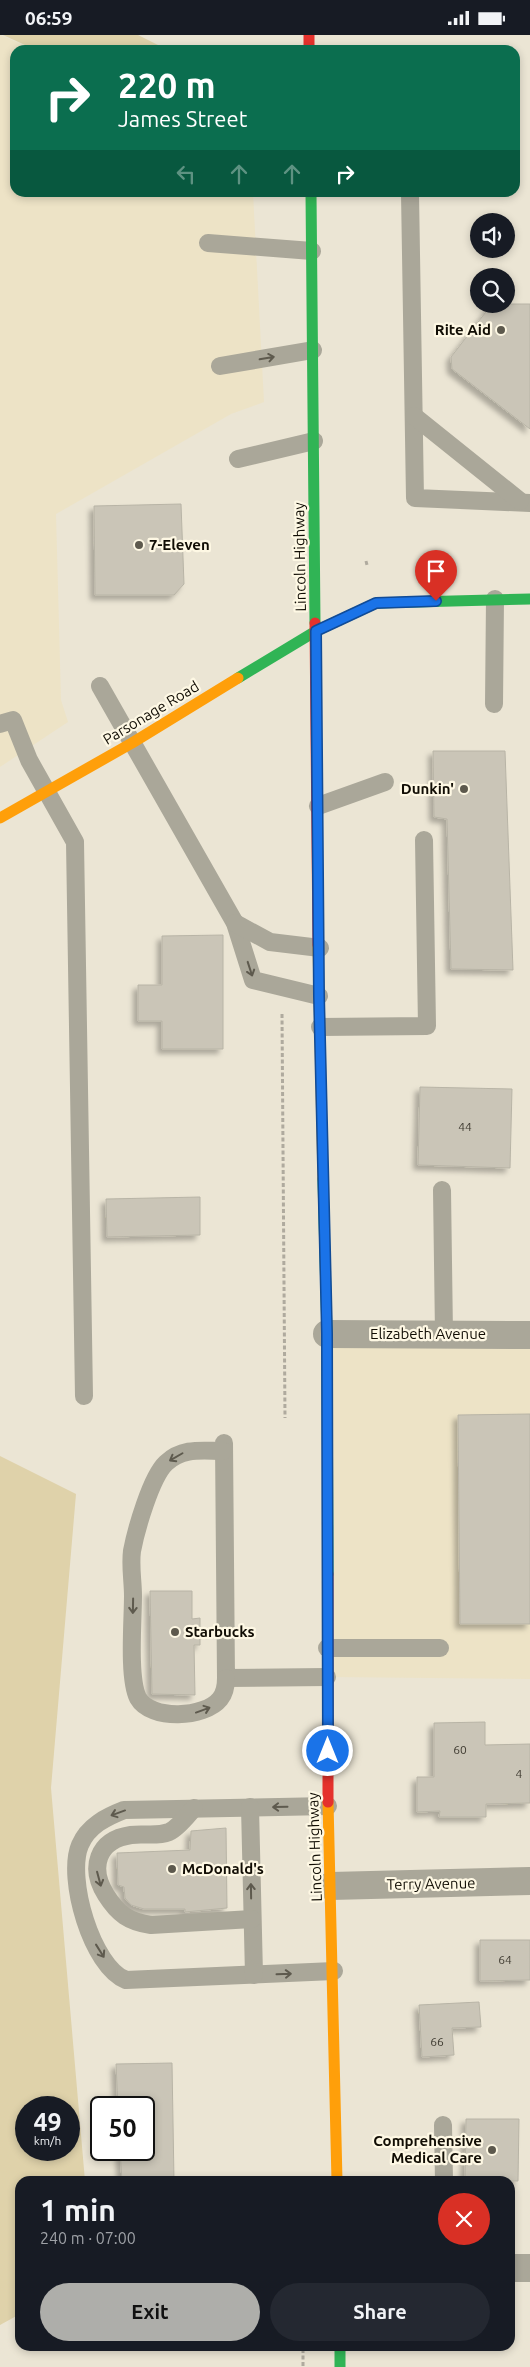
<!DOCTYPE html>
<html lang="en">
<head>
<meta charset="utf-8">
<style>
  :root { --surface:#171b24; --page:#242831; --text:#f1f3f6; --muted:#9ea1a6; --accent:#aeaeaa }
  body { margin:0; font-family:Ubuntu,sans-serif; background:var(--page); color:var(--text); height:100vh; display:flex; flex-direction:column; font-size:19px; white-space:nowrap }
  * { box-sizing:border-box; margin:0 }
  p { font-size:16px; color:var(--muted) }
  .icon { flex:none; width:28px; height:28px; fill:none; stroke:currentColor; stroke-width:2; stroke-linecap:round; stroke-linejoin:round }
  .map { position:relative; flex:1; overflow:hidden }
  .sheet { position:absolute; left:15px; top:2141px; width:500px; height:175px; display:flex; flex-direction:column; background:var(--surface); border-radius:15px; box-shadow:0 2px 8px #0003 }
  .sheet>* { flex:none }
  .hud { position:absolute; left:10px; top:10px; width:510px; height:152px; border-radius:15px; box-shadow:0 2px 8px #0003; background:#0b6e4f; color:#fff; overflow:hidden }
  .controls { position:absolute; left:470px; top:178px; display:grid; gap:10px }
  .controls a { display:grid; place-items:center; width:45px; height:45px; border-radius:50%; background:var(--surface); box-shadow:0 2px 8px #0003; font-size:25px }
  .speed { position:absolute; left:15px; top:2061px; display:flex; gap:10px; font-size:25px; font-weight:700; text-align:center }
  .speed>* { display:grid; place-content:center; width:65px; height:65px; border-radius:50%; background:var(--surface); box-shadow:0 2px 8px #0003; line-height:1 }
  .speed small { font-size:12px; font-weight:400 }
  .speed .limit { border:2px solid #111; border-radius:8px; background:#fff; color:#111 }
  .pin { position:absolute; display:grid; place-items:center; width:42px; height:42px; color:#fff; margin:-51px -21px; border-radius:50% 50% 50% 0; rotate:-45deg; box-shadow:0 0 5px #0007 }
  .pin .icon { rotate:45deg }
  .me { position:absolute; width:55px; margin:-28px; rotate:0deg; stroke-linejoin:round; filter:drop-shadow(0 0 4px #0008) }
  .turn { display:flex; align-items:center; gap:18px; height:105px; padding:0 25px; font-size:22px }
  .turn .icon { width:65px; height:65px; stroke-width:2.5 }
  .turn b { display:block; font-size:35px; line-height:42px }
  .lanes { display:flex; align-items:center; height:48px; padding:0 25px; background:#0003; justify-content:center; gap:25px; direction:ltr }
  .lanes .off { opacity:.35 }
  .round { display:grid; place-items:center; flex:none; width:52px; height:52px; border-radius:26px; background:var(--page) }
  .overview { display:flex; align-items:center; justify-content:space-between; height:85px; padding:0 25px }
  h1 { font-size:30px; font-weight:600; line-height:38px }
  .button { display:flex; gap:10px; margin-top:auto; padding:10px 25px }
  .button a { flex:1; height:58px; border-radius:30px; background:var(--accent); color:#111; font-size:20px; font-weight:600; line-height:58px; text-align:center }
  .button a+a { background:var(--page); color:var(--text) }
  .status { display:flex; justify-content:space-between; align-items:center; height:35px; padding:0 25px; background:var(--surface); direction:ltr }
  .status svg { height:14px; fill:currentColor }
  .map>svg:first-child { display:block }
  .built { fill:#ede3c6 }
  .green { fill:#dfd2aa; fill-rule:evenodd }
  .building { fill:#cac5b7; stroke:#b8b4a6; filter:url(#shadow) }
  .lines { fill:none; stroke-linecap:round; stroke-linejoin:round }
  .path { stroke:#afaa9e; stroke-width:3; stroke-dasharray:4 2.5; stroke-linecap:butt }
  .lane { stroke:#aaa799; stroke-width:18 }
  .street { stroke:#aaa799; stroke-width:28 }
  .fast { stroke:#30b455; stroke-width:11 }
  .slow { stroke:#ff9f0a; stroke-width:11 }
  .jam { stroke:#e5322d; stroke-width:11 }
  .oneway { stroke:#5e5a4e }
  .route-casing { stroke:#114b97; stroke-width:12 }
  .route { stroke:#1a73e8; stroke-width:9 }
  .poi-dot { fill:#5d594d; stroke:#fef8e4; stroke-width:2 }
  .labels { text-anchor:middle; stroke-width:4.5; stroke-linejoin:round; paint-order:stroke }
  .number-label { font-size:12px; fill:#3f3b31 }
  .poi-label { font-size:15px; font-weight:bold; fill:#110d04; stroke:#fef8e4; text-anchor:end }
  .street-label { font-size:15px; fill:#110d04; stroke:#fef8e4 }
</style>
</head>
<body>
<div class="status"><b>06:59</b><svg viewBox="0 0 49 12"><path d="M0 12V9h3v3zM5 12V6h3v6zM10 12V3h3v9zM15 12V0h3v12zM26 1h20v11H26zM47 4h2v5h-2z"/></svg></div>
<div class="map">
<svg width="530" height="2332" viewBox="0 0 530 2332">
  <defs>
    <filter id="shadow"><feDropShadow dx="-4.5" dy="4.5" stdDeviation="2.5" flood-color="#0004"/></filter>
  </defs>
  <rect width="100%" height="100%" fill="#ebe5d4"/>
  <g class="built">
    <polygon points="0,0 36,15 15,15 15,158 253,158 264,367 231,379 56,479 61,665 68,687 0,732"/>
    <polygon points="327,1299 530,1300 530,1644 327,1642"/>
  </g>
  <g class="green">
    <polygon points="3,0 138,0 168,15 36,15"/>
    <path d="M0,1421L76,1459L51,1753L85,2146H20V2279L0,2290ZM26,2072H69V2115H26Z"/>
  </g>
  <g class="building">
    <polygon points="492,269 530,269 530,394 452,334 451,322"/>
    <polygon points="181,469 184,549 174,560 95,560 94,471"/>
    <polygon points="433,716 505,716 513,935 451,934 447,784 434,782"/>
    <polygon points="223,900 223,1014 162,1014 162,986 138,986 138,950 162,950 162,901"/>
    <polygon points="420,1052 512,1054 510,1133 418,1130"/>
    <polygon points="200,1162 200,1200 107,1202 106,1164"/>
    <polygon points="530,1379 530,1589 460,1589 458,1380"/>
    <polygon points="150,1556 192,1556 192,1584 200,1583 200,1610 194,1610 195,1660 152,1659"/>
    <polygon points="485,1687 485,1710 530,1709 530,1768 486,1769 486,1782 439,1782 440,1776 417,1777 417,1742 434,1742 434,1688"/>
    <polygon points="226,1793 227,1873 185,1877 185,1874 144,1874 131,1870 125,1863 124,1852 118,1850 117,1818 190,1815 191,1796"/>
    <polygon points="480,1905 530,1905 530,1945 480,1946"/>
    <polygon points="479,1967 481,1992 452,1993 454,2020 422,2022 419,1970"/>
    <polygon points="172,2028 174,2146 122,2146 120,2115 144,2115 144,2072 118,2072 116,2029"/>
    <polygon points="466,2084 519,2084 518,2146 465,2146"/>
  </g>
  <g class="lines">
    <g class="path">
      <polyline points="366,526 367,530"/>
      <polyline points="282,979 285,1383"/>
      <polyline points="303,2331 303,2311"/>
    </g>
    <g class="lane">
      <polyline points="410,158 415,463 530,468"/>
      <polyline points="208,208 312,216"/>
      <polyline points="220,331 313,315"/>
      <polyline points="414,381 520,466"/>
      <polyline points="238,424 314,406"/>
      <polyline points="100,651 235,888 253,945 319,961"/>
      <polyline points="494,669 495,564"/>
      <polyline points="0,689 13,685 29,725 75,807 84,1361"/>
      <polyline points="318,771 385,747"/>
      <polyline points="235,888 270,907 320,913"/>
      <polyline points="320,992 427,991 424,805"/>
      <polyline points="442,1155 444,1299"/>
      <polyline points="224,1408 226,1643 327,1642"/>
      <path d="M223,1416C203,1416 183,1412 166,1428C151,1442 136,1495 132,1516C130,1531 133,1546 133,1561C133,1585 128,1643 138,1663C151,1686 205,1683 220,1664C225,1658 226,1650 226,1643"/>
      <polyline points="327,1613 440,1613"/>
      <path d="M328,1771L124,1775C106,1782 88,1791 80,1810C66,1843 92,1932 126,1945L334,1936"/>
      <polyline points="250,1772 254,1940"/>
      <path d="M194,1773C187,1781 178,1793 169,1797C156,1802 144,1798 131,1800C97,1805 89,1833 106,1860C118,1879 129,1887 151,1890L252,1884"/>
      <polyline points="443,2090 444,2146"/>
    </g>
    <g class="street">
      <polyline points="327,1299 530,1300"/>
      <polyline points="331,1851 530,1846"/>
      <polyline points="510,2233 530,2233"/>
    </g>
    <g class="fast">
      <polyline points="311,158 315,588"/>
      <polyline points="238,643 316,596 376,568 530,564"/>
      <polyline points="323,1144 327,1299 328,1539"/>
      <polyline points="340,2311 340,2332"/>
    </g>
    <g class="slow">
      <polyline points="0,783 132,708 238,643"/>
      <polyline points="318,910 323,1144"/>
      <polyline points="328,1767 337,2146"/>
    </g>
    <g class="jam">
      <polyline points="309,0 309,15"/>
      <polyline points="315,588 318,910"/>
      <polyline points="328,1539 328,1767"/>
    </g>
  </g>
  <defs><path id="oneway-shaft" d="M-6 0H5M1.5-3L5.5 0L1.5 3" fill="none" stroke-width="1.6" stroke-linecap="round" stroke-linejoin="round" transform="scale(1.25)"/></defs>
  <g class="oneway">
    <use href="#oneway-shaft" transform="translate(267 323) rotate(-10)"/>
    <use href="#oneway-shaft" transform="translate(250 934) rotate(72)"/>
    <use href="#oneway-shaft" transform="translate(176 1422) rotate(150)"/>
    <use href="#oneway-shaft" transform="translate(133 1571) rotate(91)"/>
    <use href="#oneway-shaft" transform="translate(203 1675) rotate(-20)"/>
    <use href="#oneway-shaft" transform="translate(280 1772) rotate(179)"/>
    <use href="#oneway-shaft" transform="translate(118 1778) rotate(160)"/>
    <use href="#oneway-shaft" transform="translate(99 1844) rotate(75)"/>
    <use href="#oneway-shaft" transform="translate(251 1856) rotate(-91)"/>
    <use href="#oneway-shaft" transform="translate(100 1916) rotate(58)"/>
    <use href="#oneway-shaft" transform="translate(284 1939) rotate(-2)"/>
  </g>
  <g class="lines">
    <g class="route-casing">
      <polyline id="route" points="328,1716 327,1299 319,961 316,596 376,568 436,566"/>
    </g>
    <use href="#route" class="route"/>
  </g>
  <g class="poi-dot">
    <circle cx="501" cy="295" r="5"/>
    <circle cx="139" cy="510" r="5"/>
    <circle cx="464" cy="754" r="5"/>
    <circle cx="175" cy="1597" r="5"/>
    <circle cx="172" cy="1834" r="5"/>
    <circle cx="492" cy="2115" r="5"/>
  </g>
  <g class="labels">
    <g class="number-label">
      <text x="465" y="1096">44</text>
      <text x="460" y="1719">60</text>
      <text x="519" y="1743">4</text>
      <text x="505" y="1929">64</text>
      <text x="437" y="2011">66</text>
    </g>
    <g class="poi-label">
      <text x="491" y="300">Rite Aid</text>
      <text x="149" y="515" text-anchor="start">7-Eleven</text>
      <text x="454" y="759">Dunkin'</text>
      <text x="185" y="1602" text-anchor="start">Starbucks</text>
      <text x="182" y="1839" text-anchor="start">McDonald's</text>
      <text x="482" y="2111">Comprehensive<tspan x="482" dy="17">Medical Care</tspan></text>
    </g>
    <g class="street-label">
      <text transform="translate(300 522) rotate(-91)" y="5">Lincoln Highway</text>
      <text transform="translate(151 678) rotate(-31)" y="5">Parsonage Road</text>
      <text x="428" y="1304">Elizabeth Avenue</text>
      <text transform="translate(315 1812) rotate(-92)" y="5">Lincoln Highway</text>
      <text transform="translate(431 1849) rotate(-1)" y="5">Terry Avenue</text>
    </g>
  </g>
</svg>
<div class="controls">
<a><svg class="icon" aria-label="sound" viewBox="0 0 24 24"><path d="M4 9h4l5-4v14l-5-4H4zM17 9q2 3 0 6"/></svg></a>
<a><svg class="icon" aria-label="search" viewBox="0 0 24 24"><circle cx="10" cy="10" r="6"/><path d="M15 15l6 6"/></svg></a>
</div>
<div class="speed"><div>49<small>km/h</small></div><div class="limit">50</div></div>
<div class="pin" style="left:436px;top:566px;background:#d93025"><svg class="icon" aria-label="arrive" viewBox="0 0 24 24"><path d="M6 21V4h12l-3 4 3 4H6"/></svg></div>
<svg class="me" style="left:328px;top:1716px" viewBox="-20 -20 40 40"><circle r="17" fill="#1a73e8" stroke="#fff" stroke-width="3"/><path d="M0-11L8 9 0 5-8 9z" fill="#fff"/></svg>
<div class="hud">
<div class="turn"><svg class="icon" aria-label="right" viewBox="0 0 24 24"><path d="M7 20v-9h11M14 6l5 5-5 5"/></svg><div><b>220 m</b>James Street</div></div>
<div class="lanes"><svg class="icon off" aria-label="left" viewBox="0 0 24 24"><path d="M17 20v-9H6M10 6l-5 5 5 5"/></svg><svg class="icon off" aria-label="ahead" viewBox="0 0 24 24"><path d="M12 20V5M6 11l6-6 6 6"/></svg><svg class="icon off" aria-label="ahead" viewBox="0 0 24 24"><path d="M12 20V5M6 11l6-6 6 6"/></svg><svg class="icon" aria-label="right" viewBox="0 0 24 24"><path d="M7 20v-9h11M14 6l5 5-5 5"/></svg></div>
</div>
<section class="sheet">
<div class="overview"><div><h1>1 min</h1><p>240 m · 07:00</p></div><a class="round" style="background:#d93025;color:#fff"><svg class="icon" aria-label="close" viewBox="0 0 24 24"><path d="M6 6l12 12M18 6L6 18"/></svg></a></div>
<div class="button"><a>Exit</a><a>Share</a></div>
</section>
</div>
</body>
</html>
